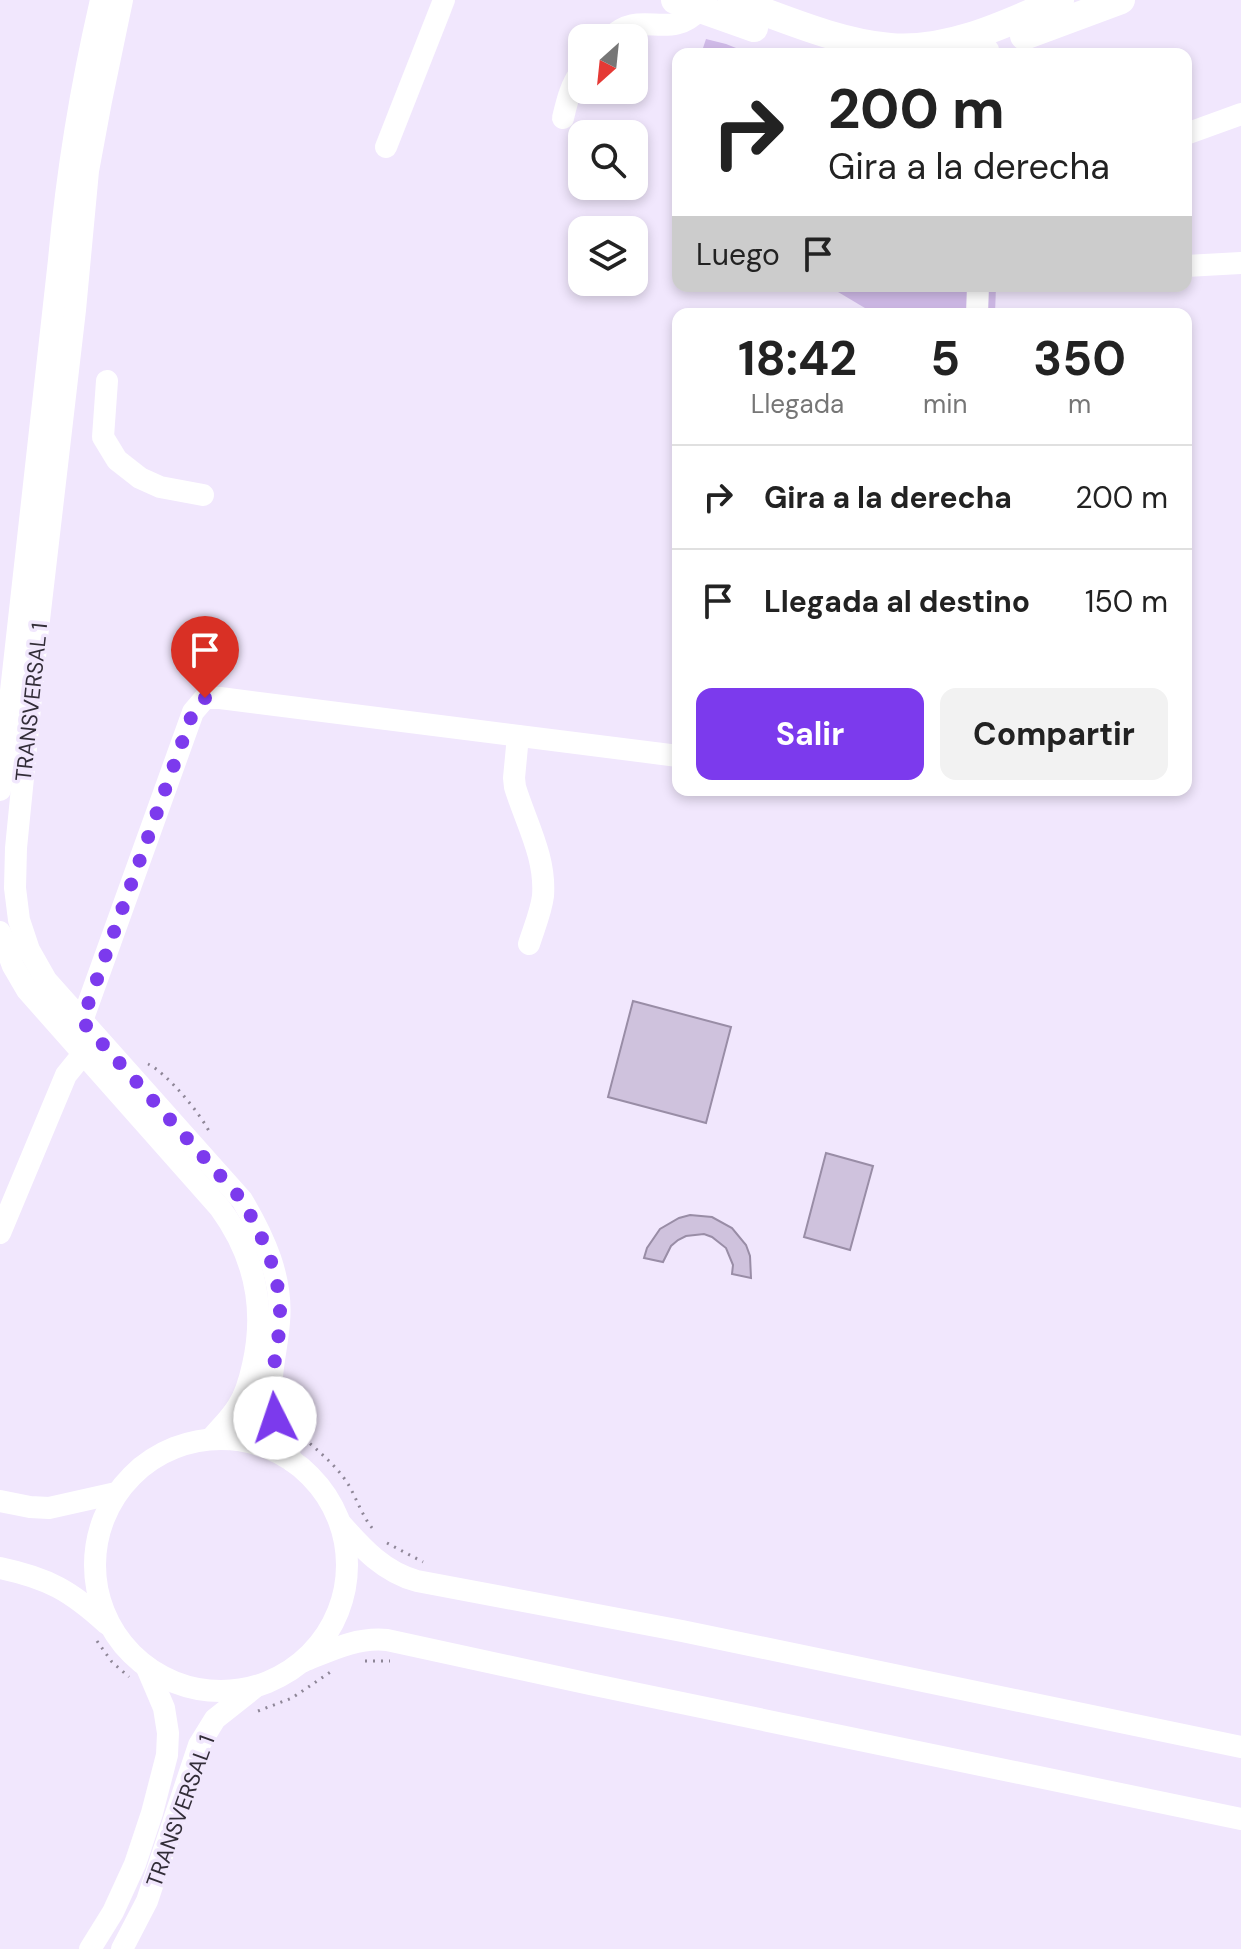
<!DOCTYPE html>
<html lang="es">
<head>
<meta charset="utf-8">
<style>
  :root { --surface:#fff; --page:#f2f2f2; --text:#222; --muted:#767676; --line:#e0e0e0; --accent:#7c3aed }
  body { margin:0; font-family:"DM Sans",sans-serif; background:var(--page); color:var(--text); height:100vh; display:flex; flex-direction:column; font-size:30px; white-space:nowrap }
  * { box-sizing:border-box; margin:0 }
  p { font-size:26px; color:var(--muted) }
  .icon { flex:none; width:44px; height:44px; fill:none; stroke:currentColor; stroke-width:2; stroke-linecap:round; stroke-linejoin:round }
  .map { position:relative; flex:1; overflow:hidden }
  .side { position:absolute; left:672px; top:308px; width:520px; height:488px; display:flex; flex-direction:column; background:var(--surface); border-radius:16px; box-shadow:0 4px 12px #0003 }
  .side>* { flex:none }
  .banner { position:absolute; left:672px; top:48px; width:520px; height:244px; border-radius:16px; box-shadow:0 4px 12px #0003; background:#fff; color:var(--text); overflow:hidden }
  .needle { width:52px; rotate:207deg }
  .tools { position:absolute; left:568px; top:24px; display:grid; gap:16px }
  .tools a { display:grid; place-items:center; width:80px; height:80px; border-radius:16px; background:var(--surface); box-shadow:0 4px 12px #0003; font-size:40px }
  .pin { position:absolute; display:grid; place-items:center; width:68px; height:68px; color:#fff; margin:-82px -34px; border-radius:50% 50% 50% 0; rotate:-45deg; box-shadow:0 0 8px #0007 }
  .pin .icon { rotate:45deg }
  .me { position:absolute; width:88px; margin:-44px; rotate:356deg; stroke-linejoin:round; filter:drop-shadow(0 0 6px #0008) }
  .turn { display:flex; align-items:center; gap:28px; height:168px; padding:0 24px; font-size:36px }
  .turn .icon { width:104px; height:104px; stroke-width:2.5 }
  .turn b { display:block; font-size:56px; line-height:68px }
  .then { display:flex; align-items:center; height:76px; padding:0 24px; background:#0003; gap:16px; font-size:30px }
  .eta { display:flex; justify-content:space-evenly; align-items:center; height:136px; text-align:center }
  .eta b { font-size:48px; font-weight:700; line-height:56px }
  .cta { display:flex; gap:16px; margin-top:auto; padding:16px 24px }
  .cta a { flex:1; height:92px; border-radius:16px; background:var(--accent); color:#fff; font-size:32px; font-weight:700; line-height:92px; text-align:center }
  .cta a+a { background:var(--page); color:var(--text) }
  ul { padding:0; list-style:none }
  li { display:flex; align-items:center; gap:24px; height:104px; padding:0 24px; border-top:2px solid var(--line) }
  li div { flex:1 }
  li b { display:block; font-size:30px }
  li em { font-style:normal }
  .map>svg:first-child { display:block }
  .green { fill:#d1bbe9 }
  .building { fill:#cfc2dd; stroke:#998da6; stroke-width:2 }
  .lines { fill:none; stroke-linecap:round; stroke-linejoin:round }
  .path { stroke:#8e8697; stroke-width:3; stroke-dasharray:2 6; stroke-linecap:butt }
  .minor { stroke:#fff; stroke-width:22 }
  .major { stroke:#fff; stroke-width:28 }
  .route { stroke:#7c3aed; stroke-width:14; stroke-dasharray:0 25.2 }
  .labels { text-anchor:middle; stroke-width:7; stroke-linejoin:round; paint-order:stroke }
  .street-label { font-size:22px; fill:#322d38; stroke:#f1e7fd }
</style>
</head>
<body>
<div class="map">
<svg width="1241" height="1949" viewBox="0 0 1241 1949">
  <rect width="100%" height="100%" fill="#f1e7fd"/>
  <g class="green">
    <polygon points="706,39 726,44 751,54 701,54"/>
    <polygon points="828,286 996,286 995,314 875,314"/>
  </g>
  <g class="building">
    <polygon points="633,1001 731,1027 706,1123 608,1097"/>
    <polygon points="826,1153 873,1166 850,1250 804,1237"/>
    <polygon points="690,1215 712,1217 732,1228 746,1245 750,1256 751,1278 732,1274 733,1265 726,1248 712,1237 704,1234 686,1236 678,1240 671,1246 663,1262 644,1258 647,1248 660,1229 679,1218"/>
  </g>
  <g class="lines">
    <g class="path">
      <path d="M148,1064C167,1073 202,1115 211,1135"/>
      <path d="M304,1438C320,1453 336,1465 348,1484C357,1499 362,1516 373,1529"/>
      <polyline points="387,1543 423,1562"/>
      <polyline points="97,1641 112,1662 129,1677"/>
      <polyline points="365,1661 390,1661"/>
      <polyline points="258,1711 292,1698 332,1671"/>
    </g>
    <g class="minor">
      <path d="M122,0L101,101L88,171L75,310L37,637L16,848L15,888L19,920L29,950L46,980L242,1200C264,1237 283,1278 279,1322C277,1349 269,1376 272,1403C274,1423 284,1442 292,1461"/>
      <path d="M610,38C641,7 669,43 700,9"/>
      <polyline points="988,54 988,50"/>
      <path d="M563,118C567,101 571,84 582,70"/>
      <polyline points="1186,134 1241,114"/>
      <polyline points="386,147 444,0"/>
      <polyline points="1186,266 1241,263"/>
      <polyline points="977,314 978,286"/>
      <polyline points="107,381 103,437 117,460 140,478 160,487 203,495"/>
      <path d="M518,736L514,778L515,787C526,823 546,857 543,896C541,912 534,928 529,944"/>
      <path d="M0,790L59,260C67,172 81,86 101,0"/>
      <path d="M0,932L13,966L27,990L220,1208C255,1256 266,1308 253,1365C250,1379 246,1394 238,1406C231,1418 220,1428 211,1439"/>
      <polyline points="82,1021 193,712 205,698 220,698 678,756"/>
      <polyline points="0,1233 66,1075 83,1054"/>
      <circle cx="221" cy="1565" r="126"/>
      <polyline points="0,1501 30,1507 49,1508 116,1493"/>
      <path d="M341,1524C363,1549 384,1572 417,1581L682,1631L1241,1747"/>
      <path d="M0,1568C48,1578 71,1591 107,1624"/>
      <path d="M304,1661C331,1650 357,1637 387,1640L590,1684L1241,1819"/>
      <polyline points="90,1949 113,1912 135,1864 152,1813 167,1755 168,1733 164,1708 147,1668"/>
      <polyline points="122,1949 147,1901 199,1745 215,1719 254,1688"/>
    </g>
    <g class="major">
      <polyline points="675,0 754,28"/>
      <path d="M732,0C783,18 836,42 890,47C949,52 1008,23 1060,0"/>
      <polyline points="1024,36 1121,0"/>
    </g>
  </g>
  <g class="lines">
    <path class="route" d="M205,698L193,712L82,1021L242,1200C263,1237 281,1274 280,1318C279,1352 266,1384 275,1418"/>
  </g>
  <g class="labels">
    <g class="street-label">
      <text transform="translate(31 702) rotate(-84)" y="8">TRANSVERSAL 1</text>
      <text transform="translate(180 1811) rotate(-70)" y="8">TRANSVERSAL 1</text>
    </g>
  </g>
</svg>
<div class="tools">
<a><svg class="needle" viewBox="-14 -14 28 28"><path d="M0-13l5 13h-10z" fill="#e53935"/><path d="M0 13l5-13h-10z" fill="#767676"/></svg></a>
<a><svg class="icon" aria-label="search" viewBox="0 0 24 24"><circle cx="10" cy="10" r="6"/><path d="M15 15l6 6"/></svg></a>
<a><svg class="icon" aria-label="layers" viewBox="0 0 24 24"><path d="M12 4l9 5-9 5-9-5zM3 14l9 5 9-5"/></svg></a>
</div>
<div class="pin" style="left:205px;top:698px;background:#d93025"><svg class="icon" aria-label="arrive" viewBox="0 0 24 24"><path d="M6 21V4h12l-3 4 3 4H6"/></svg></div>
<svg class="me" style="left:275px;top:1418px" viewBox="-20 -20 40 40"><circle r="19" fill="#fff"/><path d="M0-13L10 11 0 6-10 11z" fill="#7c3aed"/></svg>
<div class="banner">
<div class="turn"><svg class="icon" aria-label="right" viewBox="0 0 24 24"><path d="M7 20v-9h11M14 6l5 5-5 5"/></svg><div><b>200 m</b>Gira a la derecha</div></div>
<div class="then">Luego<svg class="icon" aria-label="arrive" viewBox="0 0 24 24"><path d="M6 21V4h12l-3 4 3 4H6"/></svg></div>
</div>
<section class="side">
<div class="eta">
<div><b>18:42</b><p>Llegada</p></div>
<div><b>5</b><p>min</p></div>
<div><b>350</b><p>m</p></div>
</div>
<ul>
<li><svg class="icon" aria-label="right" viewBox="0 0 24 24"><path d="M7 20v-9h11M14 6l5 5-5 5"/></svg><div><b>Gira a la derecha</b></div><em>200 m</em></li>
<li><svg class="icon" aria-label="arrive" viewBox="0 0 24 24"><path d="M6 21V4h12l-3 4 3 4H6"/></svg><div><b>Llegada al destino</b></div><em>150 m</em></li>
</ul>
<div class="cta"><a>Salir</a><a>Compartir</a></div>
</section>
</div>
</body>
</html>
